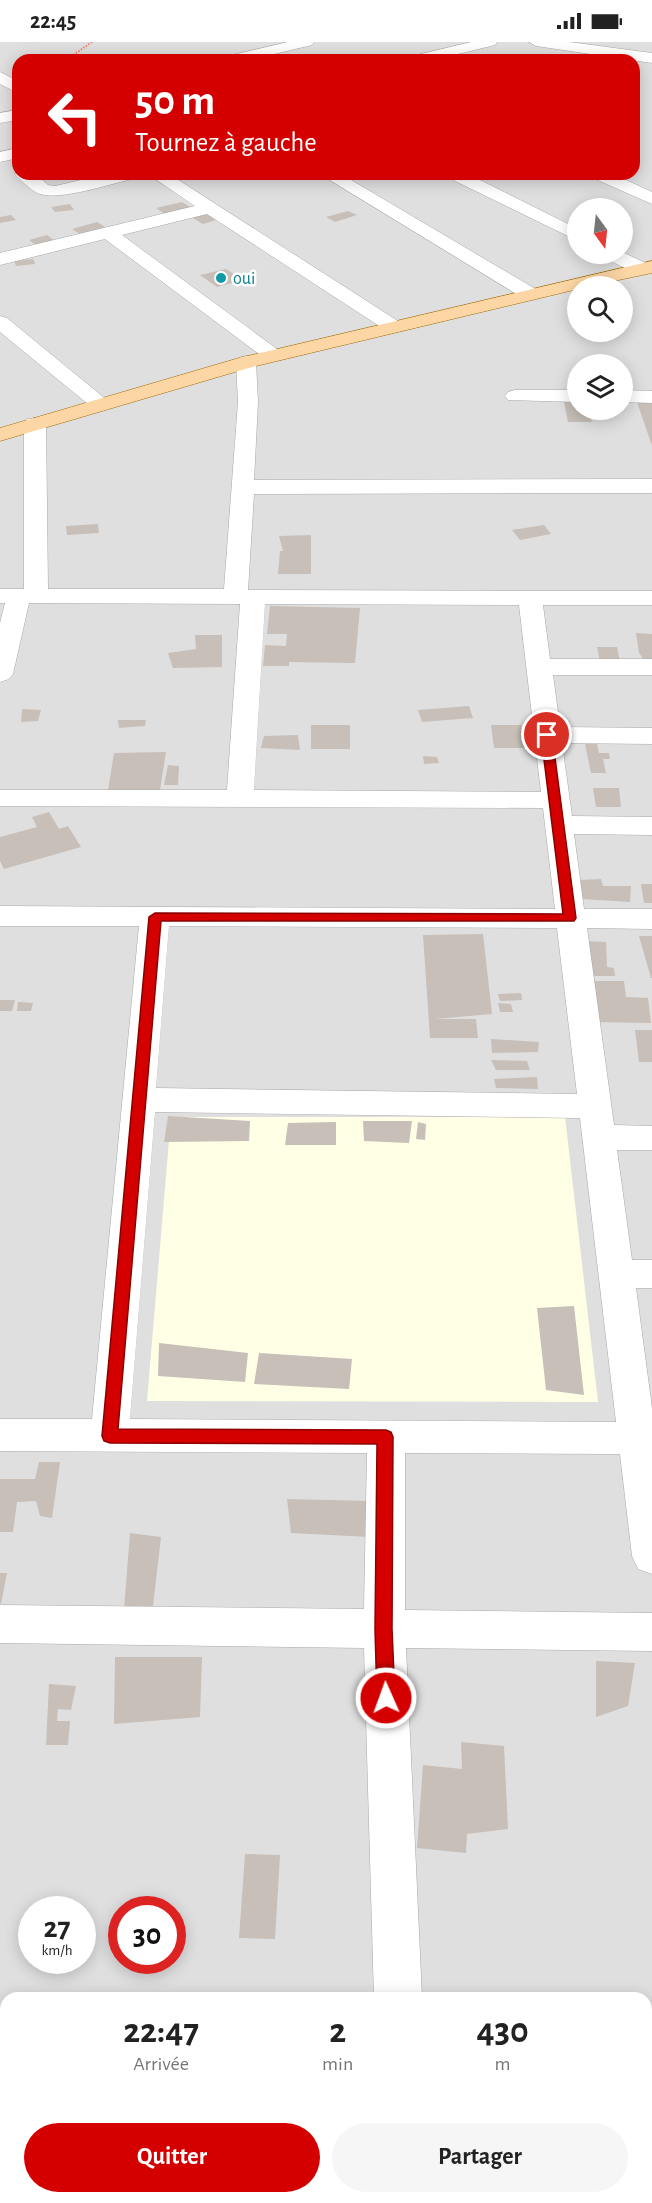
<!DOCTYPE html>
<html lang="fr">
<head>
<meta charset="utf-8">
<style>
  :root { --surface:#fff; --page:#f6f6f6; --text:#222; --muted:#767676; --accent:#d40000 }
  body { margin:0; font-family:"Alegreya Sans",sans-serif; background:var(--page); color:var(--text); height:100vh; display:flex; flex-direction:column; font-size:22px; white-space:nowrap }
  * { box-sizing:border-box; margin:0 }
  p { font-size:20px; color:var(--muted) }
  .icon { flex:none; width:33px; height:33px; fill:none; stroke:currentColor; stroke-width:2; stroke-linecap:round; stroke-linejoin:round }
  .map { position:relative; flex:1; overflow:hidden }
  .side { position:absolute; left:0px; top:1950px; width:652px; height:212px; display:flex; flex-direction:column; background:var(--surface); border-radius:18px 18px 0 0; box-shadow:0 3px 15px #0003 }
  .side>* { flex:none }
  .top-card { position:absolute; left:12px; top:12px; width:628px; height:126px; border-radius:18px; box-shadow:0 3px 15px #0003; background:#d40000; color:#fff; overflow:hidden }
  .needle { width:39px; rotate:165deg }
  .tools { position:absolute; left:567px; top:156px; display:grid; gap:12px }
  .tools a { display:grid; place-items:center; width:66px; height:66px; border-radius:50%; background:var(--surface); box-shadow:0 3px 15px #0003; font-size:30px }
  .speed { position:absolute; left:18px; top:1854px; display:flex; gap:12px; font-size:30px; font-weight:700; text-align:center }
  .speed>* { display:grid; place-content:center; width:78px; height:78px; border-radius:50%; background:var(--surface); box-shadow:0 3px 15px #0003; line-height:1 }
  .speed small { font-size:15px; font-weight:400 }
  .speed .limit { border:9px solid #d22; background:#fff; color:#111 }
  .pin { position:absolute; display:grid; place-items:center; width:51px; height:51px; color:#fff; margin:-26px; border:3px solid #fff; border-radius:50%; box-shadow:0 2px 6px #0007 }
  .me { position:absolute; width:66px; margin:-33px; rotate:358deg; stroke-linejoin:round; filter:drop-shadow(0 0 4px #0008) }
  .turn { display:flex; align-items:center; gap:21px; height:126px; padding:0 24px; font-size:27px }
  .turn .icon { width:78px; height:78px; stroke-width:2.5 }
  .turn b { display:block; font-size:42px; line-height:51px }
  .eta { display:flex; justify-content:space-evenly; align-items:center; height:102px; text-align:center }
  .eta b { font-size:36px; font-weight:700; line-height:42px }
  .action { display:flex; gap:12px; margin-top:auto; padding:12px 24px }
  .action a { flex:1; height:69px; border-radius:36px; background:var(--accent); color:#fff; font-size:24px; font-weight:700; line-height:69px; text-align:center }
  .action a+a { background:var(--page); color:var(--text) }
  .status { display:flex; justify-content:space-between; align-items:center; height:42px; padding:0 30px; background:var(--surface); direction:ltr }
  .status svg { height:16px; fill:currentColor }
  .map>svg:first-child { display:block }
  .residential { fill:#e0dfdf; fill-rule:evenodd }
  .education { fill:#ffffe5 }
  .building { fill:#c7bfb8 }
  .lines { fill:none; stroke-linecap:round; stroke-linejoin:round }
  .street-casing { stroke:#a9a9a9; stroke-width:1 }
  .primary-casing { stroke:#a06b00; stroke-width:1 }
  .path { stroke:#fa8072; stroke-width:2; stroke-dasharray:1.5 1.5; stroke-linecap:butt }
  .street { fill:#fff; fill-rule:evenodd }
  .primary { fill:#fcd6a4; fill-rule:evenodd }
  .route { fill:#d40000; stroke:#8a0000; stroke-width:1.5 }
  .culture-dot { fill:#0f9aa8; stroke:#fff; stroke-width:2 }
  .labels { text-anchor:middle; stroke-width:5; stroke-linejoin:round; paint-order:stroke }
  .far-culture-label { font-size:18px; fill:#0d838f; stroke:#fff; text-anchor:start }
</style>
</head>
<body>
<div class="status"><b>22:45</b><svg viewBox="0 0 49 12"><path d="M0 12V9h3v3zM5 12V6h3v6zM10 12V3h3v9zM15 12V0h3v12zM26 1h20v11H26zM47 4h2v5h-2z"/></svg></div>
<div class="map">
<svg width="652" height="2161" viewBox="0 0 652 2161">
  <rect width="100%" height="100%" fill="#f2efe9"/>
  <path class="residential" d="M0,0H652V2161H0V121L9,118L0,113ZM18,18H634V132H18ZM578,166H622V212H578ZM578,244H622V290H578ZM578,322H622V368H578ZM32,1868H82V1918H32ZM122,1868H172V1918H122ZM6,1956H646V2156H6Z"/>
  <polygon class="education" points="171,1075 565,1075 598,1360 147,1359"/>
  <g class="building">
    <polygon points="182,160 190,165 165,172 156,166"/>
    <polygon points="70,162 74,168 55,170 51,165"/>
    <polygon points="214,169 226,175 203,182 191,175"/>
    <polygon points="348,169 357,173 335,180 326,175"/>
    <polygon points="11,173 16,178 0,181 0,175"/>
    <polygon points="97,180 105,185 80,192 72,187"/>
    <polygon points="47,193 55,199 37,204 29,198"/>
    <polygon points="33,217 35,222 16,224 14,219"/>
    <polygon points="226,227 243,238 217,245 200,233"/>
    <polygon points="564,360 578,360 578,368 587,368 592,380 568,380"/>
    <polygon points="637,360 652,360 652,404"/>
    <polygon points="98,482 99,491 67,493 66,484"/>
    <polygon points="544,483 551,492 520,498 512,488"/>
    <polygon points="311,493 311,532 278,532 280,509 283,509 279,494"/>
    <polygon points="270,564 360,566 355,621 289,620 289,624 263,624 265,603 286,604 287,592 267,592"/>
    <polygon points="636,591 652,592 652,618 644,618 639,611"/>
    <polygon points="195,593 222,593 222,625 173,626 168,611 196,607"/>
    <polygon points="597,605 617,605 620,619 600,619"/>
    <polygon points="469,664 473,676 422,680 418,668"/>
    <polygon points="22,667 41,668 38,679 21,680"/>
    <polygon points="118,678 146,678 145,684 119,686"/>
    <rect x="311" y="683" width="39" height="24"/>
    <polygon points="491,683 521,683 524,706 494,706"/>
    <polygon points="298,693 300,708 261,706 264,694"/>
    <polygon points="585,702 597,702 599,711 609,711 610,717 603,717 606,731 591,731"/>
    <polygon points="166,710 160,748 108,748 114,711"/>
    <polygon points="423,714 437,715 439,721 424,722"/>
    <polygon points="168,723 179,724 178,743 164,743"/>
    <polygon points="593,746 619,746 621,765 596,765"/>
    <polygon points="49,770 59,787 68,784 81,805 4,827 0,819 0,795 37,785 32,775"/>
    <polygon points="601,837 603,844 631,844 630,860 581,857 579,838"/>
    <polygon points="641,842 652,842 652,861 644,861"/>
    <polygon points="483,892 492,972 435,977 476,977 478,996 430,996 423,893"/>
    <polygon points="639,894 652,894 652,936 651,936"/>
    <polygon points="585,899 606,900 607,925 614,926 615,934 588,934"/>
    <polygon points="587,939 624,939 626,955 648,956 651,981 593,980"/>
    <polygon points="521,951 522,958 500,959 498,952"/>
    <polygon points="0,958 15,958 12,969 0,969"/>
    <polygon points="18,960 33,961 31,969 17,969"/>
    <polygon points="498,961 511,962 513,970 500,970"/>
    <polygon points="635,988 652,988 652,1020 639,1020"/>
    <polygon points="491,997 539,1000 538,1010 492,1011"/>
    <polygon points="491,1018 527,1019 530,1028 496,1028"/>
    <polygon points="537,1035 538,1047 496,1046 494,1037"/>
    <polygon points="168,1074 250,1079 249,1099 164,1100"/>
    <polygon points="363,1079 412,1079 409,1101 364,1099"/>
    <polygon points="336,1080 336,1103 285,1103 288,1081"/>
    <polygon points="418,1080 426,1082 425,1098 416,1097"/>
    <polygon points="574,1264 584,1353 546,1348 537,1266"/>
    <polygon points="159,1301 248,1311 245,1340 158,1334"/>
    <polygon points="259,1311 352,1317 349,1347 254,1342"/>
    <polygon points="39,1420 60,1420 52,1476 40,1474 36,1459 17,1460 13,1490 0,1490 0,1437 35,1437"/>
    <polygon points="287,1457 369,1459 370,1495 291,1491"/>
    <polygon points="130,1491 161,1495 153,1564 124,1567"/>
    <polygon points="0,1531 7,1531 1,1562 0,1561"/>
    <polygon points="115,1615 202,1615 200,1675 114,1682"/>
    <polygon points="596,1619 635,1621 628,1664 596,1675"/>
    <polygon points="49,1642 76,1644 71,1668 58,1667 57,1679 70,1679 68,1703 46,1703"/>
    <polygon points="461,1700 504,1704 508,1787 467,1792 466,1811 417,1806 423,1723 462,1727"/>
    <polygon points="245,1812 280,1813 275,1897 239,1896"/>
  </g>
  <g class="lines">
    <g class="street-casing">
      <g id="street">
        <polygon points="288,0 314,0 312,3 249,18 221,18 224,15"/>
        <polygon points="471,0 497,0 495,3 433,18 406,18 409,15"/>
        <polygon points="529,0 569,0 652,11 652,21 536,4"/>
        <polygon points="0,30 18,39 18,51 0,42"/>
        <polygon points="18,68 18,78 0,81 0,71"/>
        <polygon points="18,106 18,116 0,120 0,110"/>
        <path d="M18,128V132H35L48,143L55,144L107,132H139L136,136C113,141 58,160 37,151C30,147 20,138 15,132Z"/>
        <polygon points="148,132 169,132 401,281 404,285 401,289 387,289 207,172 122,193 281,310 284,314 281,318 267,318 105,197 0,223 0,211 195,164"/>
        <polygon points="320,132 341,132 537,248 540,252 537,256 523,256"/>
        <polygon points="446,132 468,132 578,187 578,199 449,136"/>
        <polygon points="590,132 613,132 652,150 652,162 593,136"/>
        <path d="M622,210L650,223L652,228L650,231C635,235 619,222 605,216L603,212Z"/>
        <polygon points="0,274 7,276 108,359 111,363 108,367 101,369 94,367 0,290"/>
        <path d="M246,314L253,316L256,320L258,360L254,438L652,437V451L254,452L248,548L652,549V563H543L550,617H652V633H553L560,685L652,686V702L562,701L572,774L652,775V793L574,792L584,867H652V887L587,886L614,1083L652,1084V1108H617L632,1218H652V1246H636L652,1366V1532L638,1527L632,1514L620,1412L405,1411V1568L652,1571V1609L406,1606L422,1956H374L364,1606L0,1601V1563L364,1567L367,1411L0,1409V1377H92L139,884H0V864L555,867L543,766L0,764V748H227L240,562L29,561L13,632L9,637L0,640V581L5,561H0V547H24V382L27,377L35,376L43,377L46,382L48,547H224L238,360L236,320L239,316ZM265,562L519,563L541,750L254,748ZM169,884L557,886L577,1052L156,1046ZM155,1070L580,1076L616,1380L130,1377Z"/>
        <polygon points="515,348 578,348 578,360 508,358 505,354 508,350"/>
        <polygon points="622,348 652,349 652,361 622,360"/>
        <rect x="0" y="1998" width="6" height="48"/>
        <rect x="646" y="2003" width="6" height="48"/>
      </g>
    </g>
    <g class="primary-casing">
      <polygon id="primary" points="652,219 652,231 590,244 578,244 578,247 252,325 0,399 0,386 239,316"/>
    </g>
    <polyline class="path" points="66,18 92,0"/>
    <use href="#street" class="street"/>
    <use href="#primary" class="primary"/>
  </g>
  <polygon class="route" points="547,690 552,693 576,876 574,879 161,879 118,1387 386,1388 391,1390 393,1395 392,1587 395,1656 392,1662 386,1664 380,1662 377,1656 375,1587 377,1402 110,1401 104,1399 102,1394 149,875 155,871 563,872 541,693"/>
  <circle class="culture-dot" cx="221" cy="236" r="6"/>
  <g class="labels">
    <g class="far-culture-label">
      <text x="233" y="242">oui</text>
    </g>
  </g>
</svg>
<div class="tools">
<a><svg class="needle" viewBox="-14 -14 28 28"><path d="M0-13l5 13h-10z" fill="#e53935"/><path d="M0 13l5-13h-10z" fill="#767676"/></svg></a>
<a><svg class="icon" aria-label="search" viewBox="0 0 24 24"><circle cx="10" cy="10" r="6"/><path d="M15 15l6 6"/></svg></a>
<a><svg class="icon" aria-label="layers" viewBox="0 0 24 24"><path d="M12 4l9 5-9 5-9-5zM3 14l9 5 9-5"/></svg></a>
</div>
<div class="speed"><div>27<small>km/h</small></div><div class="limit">30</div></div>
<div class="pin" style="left:547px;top:693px;background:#d93025"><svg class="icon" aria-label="arrive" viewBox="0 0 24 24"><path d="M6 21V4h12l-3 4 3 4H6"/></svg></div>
<svg class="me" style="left:386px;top:1656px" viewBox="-20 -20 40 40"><circle r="17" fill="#d40000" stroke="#fff" stroke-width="3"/><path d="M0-11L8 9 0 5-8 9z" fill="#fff"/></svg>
<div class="top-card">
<div class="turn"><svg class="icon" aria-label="left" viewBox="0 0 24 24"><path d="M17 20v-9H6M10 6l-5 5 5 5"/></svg><div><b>50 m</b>Tournez à gauche</div></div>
</div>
<section class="side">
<div class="eta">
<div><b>22:47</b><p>Arrivée</p></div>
<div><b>2</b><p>min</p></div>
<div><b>430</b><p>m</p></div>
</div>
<div class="action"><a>Quitter</a><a>Partager</a></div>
</section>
</div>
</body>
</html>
